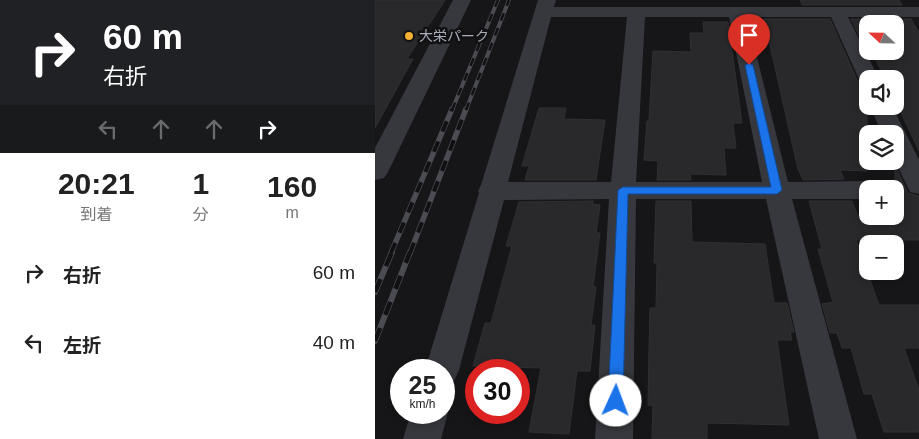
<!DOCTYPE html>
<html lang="ja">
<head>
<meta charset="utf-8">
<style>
  :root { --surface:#fff; --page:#f6f6f6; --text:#222; --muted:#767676 }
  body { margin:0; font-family:Arial,"Noto Sans JP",sans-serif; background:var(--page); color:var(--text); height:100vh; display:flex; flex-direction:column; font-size:19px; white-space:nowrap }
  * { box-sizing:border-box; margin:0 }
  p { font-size:16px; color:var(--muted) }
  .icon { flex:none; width:28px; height:28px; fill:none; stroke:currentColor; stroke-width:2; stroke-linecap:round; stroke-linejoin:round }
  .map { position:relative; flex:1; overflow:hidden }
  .details { display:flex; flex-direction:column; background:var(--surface); width:375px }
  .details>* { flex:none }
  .top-card { background:#202124; color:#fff; overflow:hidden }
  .needle { width:32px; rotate:292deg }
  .controls { position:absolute; left:484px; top:15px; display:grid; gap:10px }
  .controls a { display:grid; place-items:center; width:45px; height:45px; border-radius:10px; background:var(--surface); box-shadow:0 2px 8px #0003; font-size:25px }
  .speed { position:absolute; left:15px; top:359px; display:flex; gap:10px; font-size:25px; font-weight:700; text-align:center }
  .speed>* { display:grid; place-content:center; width:65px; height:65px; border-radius:50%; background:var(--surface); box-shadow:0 2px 8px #0003; line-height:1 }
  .speed small { font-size:12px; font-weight:400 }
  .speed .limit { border:8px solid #d22; background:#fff; color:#111 }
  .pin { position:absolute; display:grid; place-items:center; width:42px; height:42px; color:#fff; margin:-51px -21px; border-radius:50% 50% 50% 0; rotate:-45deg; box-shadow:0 0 5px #0007 }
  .pin .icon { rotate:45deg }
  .me { position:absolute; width:55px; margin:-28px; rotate:2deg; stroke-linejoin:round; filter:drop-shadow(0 0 4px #0008) }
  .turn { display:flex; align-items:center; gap:18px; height:105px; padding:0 20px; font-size:22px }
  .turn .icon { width:65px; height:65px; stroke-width:2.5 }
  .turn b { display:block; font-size:35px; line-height:42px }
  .lanes { display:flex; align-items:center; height:48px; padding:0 20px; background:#0003; justify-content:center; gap:25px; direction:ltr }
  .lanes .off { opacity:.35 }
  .eta { display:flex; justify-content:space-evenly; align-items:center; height:85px; text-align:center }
  .eta b { font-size:30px; font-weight:700; line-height:35px }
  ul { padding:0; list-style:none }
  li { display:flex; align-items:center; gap:15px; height:70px; padding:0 20px }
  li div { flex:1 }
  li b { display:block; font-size:19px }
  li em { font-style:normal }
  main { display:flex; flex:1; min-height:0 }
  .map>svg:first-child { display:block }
  .building { fill:#29292c; stroke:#303034 }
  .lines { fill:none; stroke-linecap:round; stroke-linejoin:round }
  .minor { fill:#37383d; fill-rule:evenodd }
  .rail-far2-casing { stroke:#4a4c52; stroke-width:4 }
  .rail-far1-casing { stroke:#4a4c52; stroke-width:5.5 }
  .rail-casing { stroke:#4a4c52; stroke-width:6 }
  .rail-far2 { stroke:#111113; stroke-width:2.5; stroke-dasharray:8; stroke-linecap:butt }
  .rail-far1 { stroke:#111113; stroke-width:4; stroke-dasharray:11; stroke-linecap:butt }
  .rail { stroke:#111113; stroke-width:4.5; stroke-dasharray:14; stroke-linecap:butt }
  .route { fill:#1a73e8; stroke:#114b97 }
  .poi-dot { fill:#f2b134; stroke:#111113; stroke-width:2 }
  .labels { text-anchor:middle; stroke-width:5; stroke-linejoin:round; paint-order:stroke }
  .far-poi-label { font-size:14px; fill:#a8adb8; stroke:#111113; text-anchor:start }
</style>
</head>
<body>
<main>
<section class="details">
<div class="top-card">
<div class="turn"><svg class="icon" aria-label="right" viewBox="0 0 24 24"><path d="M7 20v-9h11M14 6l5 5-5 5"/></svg><div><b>60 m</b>右折</div></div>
<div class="lanes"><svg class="icon off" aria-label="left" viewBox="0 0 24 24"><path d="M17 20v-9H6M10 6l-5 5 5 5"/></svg><svg class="icon off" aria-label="ahead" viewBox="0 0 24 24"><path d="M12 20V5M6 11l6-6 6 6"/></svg><svg class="icon off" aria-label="ahead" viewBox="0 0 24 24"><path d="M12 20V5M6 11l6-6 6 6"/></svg><svg class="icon" aria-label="right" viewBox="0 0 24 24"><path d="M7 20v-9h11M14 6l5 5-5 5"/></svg></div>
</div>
<div class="eta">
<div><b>20:21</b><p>到着</p></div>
<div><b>1</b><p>分</p></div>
<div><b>160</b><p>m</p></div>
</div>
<ul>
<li><svg class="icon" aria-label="right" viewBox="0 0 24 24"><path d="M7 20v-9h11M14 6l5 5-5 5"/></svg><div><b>右折</b></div><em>60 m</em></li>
<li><svg class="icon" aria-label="left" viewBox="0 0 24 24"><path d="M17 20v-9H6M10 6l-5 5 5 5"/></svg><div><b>左折</b></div><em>40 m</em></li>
</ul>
</section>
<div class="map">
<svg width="544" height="439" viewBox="0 0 544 439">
  <rect width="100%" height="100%" fill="#161618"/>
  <g class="building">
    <polygon points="0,0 70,0 32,59 38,59 0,128"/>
    <polygon points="425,0 524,0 527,5 427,5"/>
    <polygon points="389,19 455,19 482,80 486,85 492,87 492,171 465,170 469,179 428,180 423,169"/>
    <polygon points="476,19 536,19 544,33 544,151 520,100 520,79 510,79 497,51 520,51 520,24 492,24 492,52"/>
    <polygon points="328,22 353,22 367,123 358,123 361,148 349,148 351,175 315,174 316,180 282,180 283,161 269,160 272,121 274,121 278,51 316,52 315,33 329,33"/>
    <polygon points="164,108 191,108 189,119 230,120 221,180 150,180 154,166 147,166"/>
    <polygon points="520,165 533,193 544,196 544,240 481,240 504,305 544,305 544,348 529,348 544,390 544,432 509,432 497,394 489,394 476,348 467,348 462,333 455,333 447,304 458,302 443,249 447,249 434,201 477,201 483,216 520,216"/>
    <polygon points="218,201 217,204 225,205 221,233 225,233 218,287 221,287 216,325 220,325 215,371 202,371 194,434 154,432 166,368 98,366 110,323 116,323 137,246 131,246 144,202"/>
    <polygon points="281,201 316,201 317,242 390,244 399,303 412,303 419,332 415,332 417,340 402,340 414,425 332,423 332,439 277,439 278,406 273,405 274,349 275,308 281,308 282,263 279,263"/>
  </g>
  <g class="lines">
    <g class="minor">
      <polygon points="78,0 96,0 13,172 9,178 0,180 0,148"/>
      <path d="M163,0H181L179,7H544V17H473L504,79H492V85L487,83L484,79L456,17H372L413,182L492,181L501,184L504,189H492V199H417L482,439H444L391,199H261L258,439H220L234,199L129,200L84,370L79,381L69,385V370H50L104,193L103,191L106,185ZM176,17H252L236,182H133ZM270,17H354L387,182H261Z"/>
      <polygon points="495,106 517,106 544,160 544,194 535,192 520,161 520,134 507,134"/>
      <polygon points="69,402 73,412 66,439 28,439 36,412 69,412"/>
    </g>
    <g class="rail-far2-casing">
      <g id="rail-far2">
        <polyline points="77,110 123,0"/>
        <polyline points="91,110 134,0"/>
      </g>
    </g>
    <g class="rail-far1-casing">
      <g id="rail-far1">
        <polyline points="16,253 77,109"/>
        <polyline points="35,253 91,109"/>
      </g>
    </g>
    <g class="rail-casing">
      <g id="rail">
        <polyline points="0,292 17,252"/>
        <polyline points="0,341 35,252"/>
      </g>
    </g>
    <use href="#rail-far2" class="rail-far2"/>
    <use href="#rail-far1" class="rail-far1"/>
    <use href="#rail" class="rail"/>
  </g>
  <polygon class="route" points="374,63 378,65 407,190 402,194 253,194 248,401 246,406 241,408 235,406 233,401 243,190 248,187 396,187 370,65"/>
  <circle class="poi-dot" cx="34" cy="36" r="5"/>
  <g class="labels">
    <g class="far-poi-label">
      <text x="44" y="41">大栄パーク</text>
    </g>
  </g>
</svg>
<div class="controls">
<a><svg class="needle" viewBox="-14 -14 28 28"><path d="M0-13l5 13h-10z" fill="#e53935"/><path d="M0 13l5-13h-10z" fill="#767676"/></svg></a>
<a><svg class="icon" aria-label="sound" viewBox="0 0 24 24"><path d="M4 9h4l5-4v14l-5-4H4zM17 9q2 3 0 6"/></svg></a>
<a><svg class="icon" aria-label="layers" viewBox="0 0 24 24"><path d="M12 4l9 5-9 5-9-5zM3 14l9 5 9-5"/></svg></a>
<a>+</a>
<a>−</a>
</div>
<div class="speed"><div>25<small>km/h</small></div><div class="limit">30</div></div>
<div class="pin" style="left:374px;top:65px;background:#d93025"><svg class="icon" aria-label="arrive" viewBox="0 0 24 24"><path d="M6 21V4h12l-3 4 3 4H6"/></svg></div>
<svg class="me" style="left:241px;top:401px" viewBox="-20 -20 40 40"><circle r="19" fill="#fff"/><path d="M0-13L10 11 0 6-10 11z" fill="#1a73e8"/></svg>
</div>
</main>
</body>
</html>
